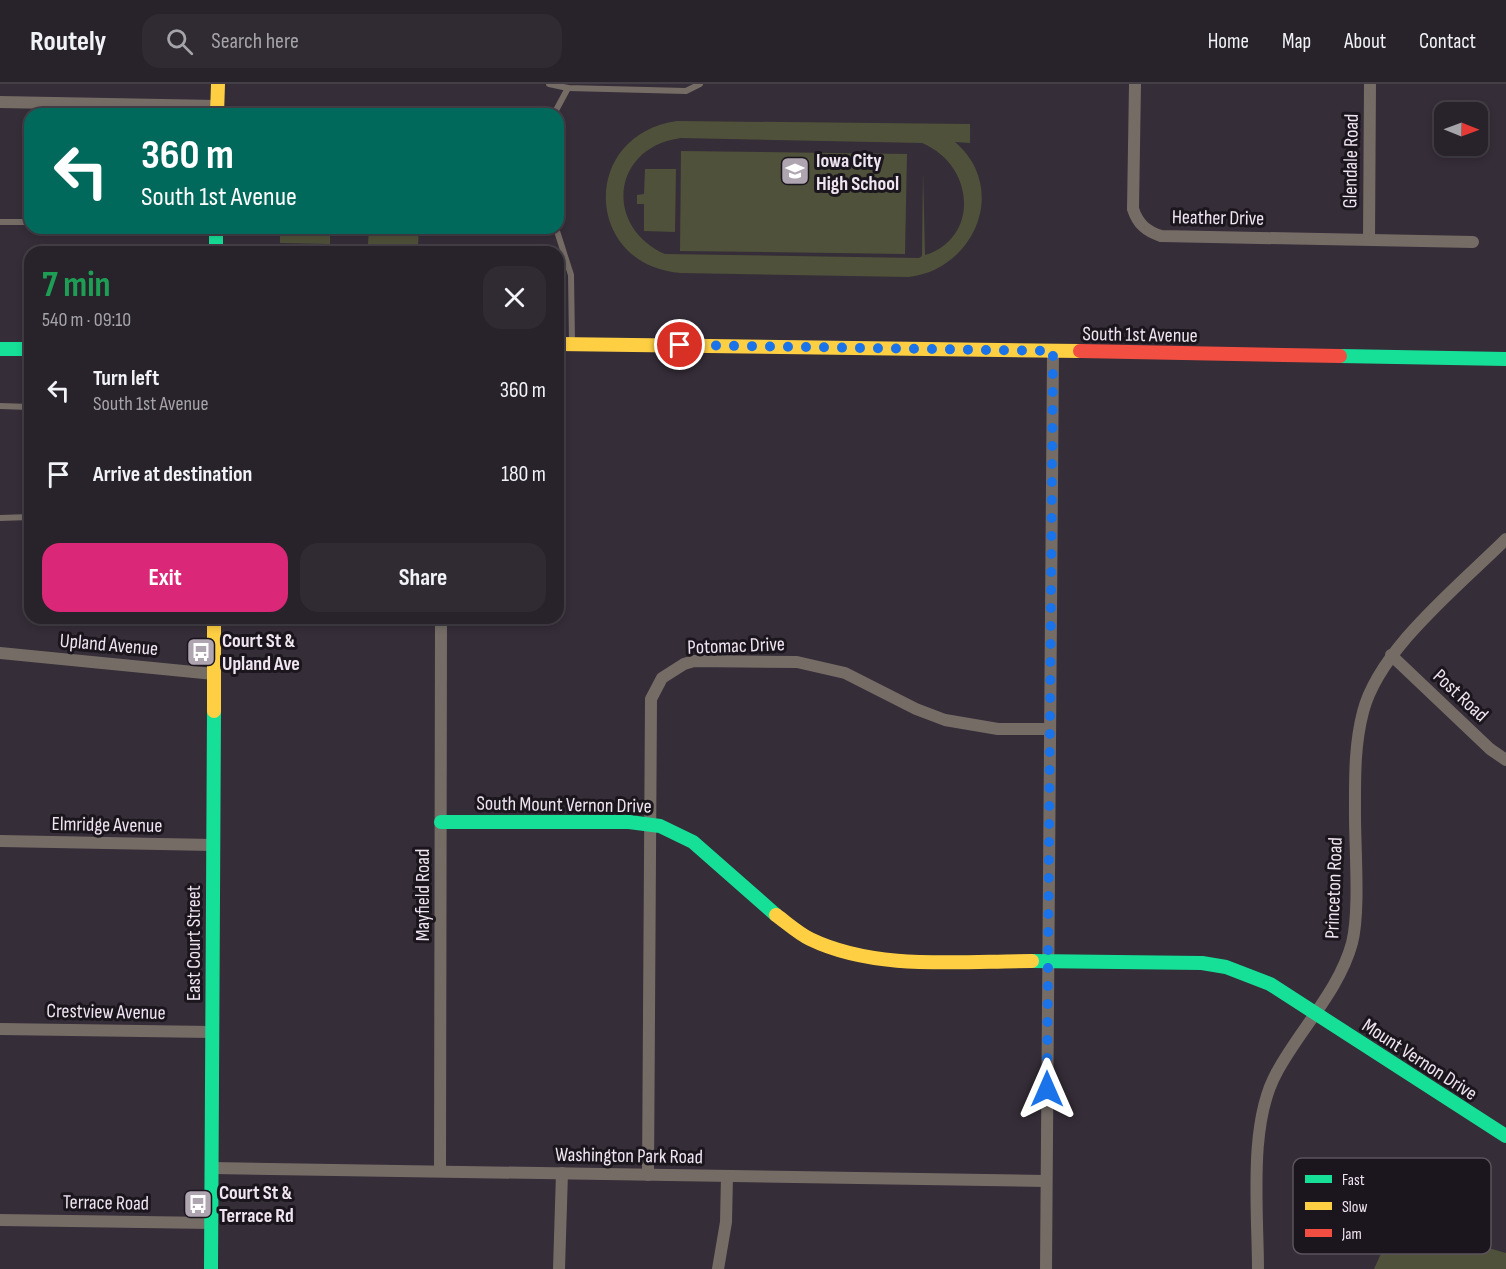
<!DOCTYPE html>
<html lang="en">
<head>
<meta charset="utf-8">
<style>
  :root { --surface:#28222a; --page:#302a32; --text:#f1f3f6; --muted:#a5a4a8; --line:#443f47; --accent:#db2777 }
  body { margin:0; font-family:"Sofia Sans Condensed",sans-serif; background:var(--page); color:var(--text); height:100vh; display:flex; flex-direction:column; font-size:22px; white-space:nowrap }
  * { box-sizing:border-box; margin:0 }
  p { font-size:20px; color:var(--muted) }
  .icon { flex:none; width:33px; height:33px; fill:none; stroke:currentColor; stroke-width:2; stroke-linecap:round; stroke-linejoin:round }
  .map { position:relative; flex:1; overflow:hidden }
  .drawer { position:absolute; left:24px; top:162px; width:540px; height:378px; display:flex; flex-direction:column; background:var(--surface); border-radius:18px; box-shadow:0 3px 9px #0003,0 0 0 2px var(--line) }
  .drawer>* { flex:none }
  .hud { position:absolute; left:24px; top:24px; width:540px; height:126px; border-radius:18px; box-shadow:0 3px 9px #0003,0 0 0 2px var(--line); background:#00695c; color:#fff; overflow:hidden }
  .needle { width:39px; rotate:91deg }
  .controls { position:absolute; left:1434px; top:18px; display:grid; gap:12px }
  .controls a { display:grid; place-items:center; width:54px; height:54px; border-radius:12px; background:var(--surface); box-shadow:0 3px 9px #0003,0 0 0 2px var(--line); font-size:30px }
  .pin { position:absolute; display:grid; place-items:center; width:51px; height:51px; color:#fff; margin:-26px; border:3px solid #fff; border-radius:50%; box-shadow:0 2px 6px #0007 }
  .me { position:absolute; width:66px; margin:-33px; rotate:0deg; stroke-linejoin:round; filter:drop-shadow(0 0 4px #0008) }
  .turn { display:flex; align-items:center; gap:21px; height:126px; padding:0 18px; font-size:27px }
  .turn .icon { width:78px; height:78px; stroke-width:2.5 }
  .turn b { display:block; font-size:42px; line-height:51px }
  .round { display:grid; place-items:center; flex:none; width:63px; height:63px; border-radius:18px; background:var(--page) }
  .head { display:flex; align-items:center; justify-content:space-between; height:102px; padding:0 18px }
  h1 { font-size:36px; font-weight:700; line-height:45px; color:#1e9e55 }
  .cta { display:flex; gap:12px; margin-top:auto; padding:12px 18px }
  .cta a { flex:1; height:69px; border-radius:18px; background:var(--accent); color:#fff; font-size:24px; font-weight:700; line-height:69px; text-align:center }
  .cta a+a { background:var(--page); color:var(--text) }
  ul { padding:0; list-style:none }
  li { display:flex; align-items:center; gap:18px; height:84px; padding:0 18px }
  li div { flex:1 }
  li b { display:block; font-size:22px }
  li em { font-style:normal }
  header { display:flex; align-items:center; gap:36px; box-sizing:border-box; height:84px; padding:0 30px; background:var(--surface); border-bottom:2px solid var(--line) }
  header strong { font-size:28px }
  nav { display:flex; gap:33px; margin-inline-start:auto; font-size:21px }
  .search { width:420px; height:54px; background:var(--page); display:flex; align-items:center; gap:15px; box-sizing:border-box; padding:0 21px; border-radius:18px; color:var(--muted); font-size:22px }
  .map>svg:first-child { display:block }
  .green { fill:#4f513a; fill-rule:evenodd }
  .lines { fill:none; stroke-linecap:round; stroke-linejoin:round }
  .lane { stroke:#756c66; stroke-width:6 }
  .street { stroke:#756c66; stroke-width:12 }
  .fast { stroke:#16e098; stroke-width:14 }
  .slow { stroke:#ffcf43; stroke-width:14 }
  .jam { stroke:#f24e42; stroke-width:14 }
  .route { stroke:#1a73e8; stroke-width:10; stroke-dasharray:0 18 }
  .labels { text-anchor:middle; stroke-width:6; stroke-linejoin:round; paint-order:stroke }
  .poi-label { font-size:20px; font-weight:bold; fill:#efe5f1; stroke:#1b151d; text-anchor:start }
  .street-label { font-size:20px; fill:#efe5f1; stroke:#1b151d }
  .key { fill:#1b151d; stroke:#5b535d; stroke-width:1.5 }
  .key-label { font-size:16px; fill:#efe5f1 }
</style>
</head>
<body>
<header>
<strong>Routely</strong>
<div class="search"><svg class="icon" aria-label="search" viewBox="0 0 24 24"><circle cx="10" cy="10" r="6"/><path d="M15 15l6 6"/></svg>Search here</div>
<nav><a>Home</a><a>Map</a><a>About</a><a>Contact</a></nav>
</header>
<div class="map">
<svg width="1506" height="1185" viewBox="0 0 1506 1185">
  <rect width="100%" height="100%" fill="#352d38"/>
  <g class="green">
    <path d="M677,37L970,40V59L955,58C1009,104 975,185 909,193L681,189C584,182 579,51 677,37ZM681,54L922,59C975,81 980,154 925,171L923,87L922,172L919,174L665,170C603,142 612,63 681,54Z"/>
    <polygon points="681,67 907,70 905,170 680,167"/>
    <polygon points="645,85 676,85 675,148 644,147 644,120 637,120 637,111 644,110"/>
    <polygon points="280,144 330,144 330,160 280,159"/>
    <polygon points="369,144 419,144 418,161 368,160"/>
    <polygon points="1405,1117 1461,1156 1506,1169 1506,1185 1374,1185"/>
  </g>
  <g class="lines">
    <g class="lane">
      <polyline points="549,0 568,4 686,7 700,0"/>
      <polyline points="554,30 568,4"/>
      <polyline points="0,138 30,138"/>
      <polyline points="556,144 571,191 572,258"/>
      <polyline points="0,322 30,323"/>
      <polyline points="0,434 30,433"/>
    </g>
    <g class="street">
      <path d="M1135,0L1133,125C1138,140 1146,147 1161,152L1473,158"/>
      <polyline points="0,18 217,22"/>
      <polyline points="1369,155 1370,0"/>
      <polyline points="0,569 214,590"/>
      <polyline points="1391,571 1490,665 1506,676"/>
      <polyline points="0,757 213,761"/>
      <polyline points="0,945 212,948"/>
      <polyline points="212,1084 1046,1097"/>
      <polyline points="440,1087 441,534"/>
      <polyline points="648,1091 651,615 662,594 684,580 694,577 797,578 845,589 916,625 945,636 998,645 1050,645"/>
      <polyline points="0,1136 212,1139"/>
      <polyline points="559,1185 562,1089"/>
      <polyline points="718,1185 726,1138 727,1092"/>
      <polyline points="1046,1185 1053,268"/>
      <path d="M1258,1185C1258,1127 1248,1039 1277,988C1300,945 1339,907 1352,859C1360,828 1355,766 1355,732C1355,697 1354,662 1363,628C1379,565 1460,501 1506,455"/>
    </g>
    <g class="fast">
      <polyline points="216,144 216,168"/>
      <polyline points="0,265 30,265"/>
      <polyline points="1340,272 1506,275"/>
      <polyline points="441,738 629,738 660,742 693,758 776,831"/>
      <polyline points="1032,877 1202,879 1226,883 1270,900 1506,1052"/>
      <polyline points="211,1185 214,627"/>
    </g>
    <g class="slow">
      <polyline points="217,30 218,0"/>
      <polyline points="558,260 1080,267"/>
      <polyline points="214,627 214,534"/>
      <path d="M776,831C787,839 798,849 810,855C876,887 960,877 1032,877"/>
    </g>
    <polyline class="jam" points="1080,267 1340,272"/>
  </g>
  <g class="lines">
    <polyline class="route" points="680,261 1053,267 1047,1005"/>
  </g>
  <defs>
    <g id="school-square" transform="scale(1.5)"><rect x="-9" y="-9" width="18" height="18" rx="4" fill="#aea5b0" stroke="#1b151d"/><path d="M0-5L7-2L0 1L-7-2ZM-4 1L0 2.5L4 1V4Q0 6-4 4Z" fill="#fff"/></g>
    <g id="bus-square" transform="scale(1.5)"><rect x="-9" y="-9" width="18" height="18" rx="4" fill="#aea5b0" stroke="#1b151d"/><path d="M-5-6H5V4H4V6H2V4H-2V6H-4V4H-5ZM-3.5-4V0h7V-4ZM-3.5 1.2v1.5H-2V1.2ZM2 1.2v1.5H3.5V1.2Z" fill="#fff"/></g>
  </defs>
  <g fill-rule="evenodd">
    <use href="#school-square" x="795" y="87"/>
    <use href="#bus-square" x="201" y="568"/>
    <use href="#bus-square" x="198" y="1120"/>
  </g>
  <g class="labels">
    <g class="poi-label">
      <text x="816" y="83">Iowa City<tspan x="816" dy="23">High School</tspan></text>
      <text x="222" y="563">Court St &amp;<tspan x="222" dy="23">Upland Ave</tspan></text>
      <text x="219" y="1115">Court St &amp;<tspan x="219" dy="23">Terrace Rd</tspan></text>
    </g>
    <g class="street-label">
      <text transform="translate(1350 77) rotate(-89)" y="7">Glendale Road</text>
      <text transform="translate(1218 133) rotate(1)" y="7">Heather Drive</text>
      <text transform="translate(1140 250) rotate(1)" y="7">South 1st Avenue</text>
      <text transform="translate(109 560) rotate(5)" y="7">Upland Avenue</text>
      <text transform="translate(736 561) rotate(-2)" y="7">Potomac Drive</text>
      <text transform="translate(1461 611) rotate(43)" y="7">Post Road</text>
      <text transform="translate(564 720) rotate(1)" y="7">South Mount Vernon Drive</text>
      <text transform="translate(107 740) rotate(1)" y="7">Elmridge Avenue</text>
      <text transform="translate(1333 804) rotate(-88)" y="7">Princeton Road</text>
      <text transform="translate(422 811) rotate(-90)" y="7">Mayfield Road</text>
      <text transform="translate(193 859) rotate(-90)" y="7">East Court Street</text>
      <text transform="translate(106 927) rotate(1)" y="7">Crestview Avenue</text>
      <text transform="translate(1420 975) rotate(33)" y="7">Mount Vernon Drive</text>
      <text transform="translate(629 1071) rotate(1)" y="7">Washington Park Road</text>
      <text transform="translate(106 1118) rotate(1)" y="7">Terrace Road</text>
    </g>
  </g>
  <rect x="1293" y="1074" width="198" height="96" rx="9" class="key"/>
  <rect x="1305" y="1091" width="27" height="8" fill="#16e098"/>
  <rect x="1305" y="1118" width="27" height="8" fill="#ffcf43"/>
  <rect x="1305" y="1145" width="27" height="8" fill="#f24e42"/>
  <g class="key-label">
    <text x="1342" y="1101">Fast</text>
    <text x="1342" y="1128">Slow</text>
    <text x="1342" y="1155">Jam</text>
  </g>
</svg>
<div class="controls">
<a><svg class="needle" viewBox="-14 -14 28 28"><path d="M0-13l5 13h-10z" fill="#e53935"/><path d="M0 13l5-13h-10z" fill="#a5a4a8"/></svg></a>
</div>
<div class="pin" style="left:680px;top:261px;background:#d93025"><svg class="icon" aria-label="arrive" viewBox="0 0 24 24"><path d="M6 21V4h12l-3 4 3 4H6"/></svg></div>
<svg class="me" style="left:1047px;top:1005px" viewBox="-20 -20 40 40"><path d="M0-17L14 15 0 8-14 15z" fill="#1a73e8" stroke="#fff" stroke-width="4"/></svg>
<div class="hud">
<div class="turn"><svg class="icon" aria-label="left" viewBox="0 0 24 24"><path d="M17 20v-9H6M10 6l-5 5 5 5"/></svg><div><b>360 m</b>South 1st Avenue</div></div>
</div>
<section class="drawer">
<div class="head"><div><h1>7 min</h1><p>540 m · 09:10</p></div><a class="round"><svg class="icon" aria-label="close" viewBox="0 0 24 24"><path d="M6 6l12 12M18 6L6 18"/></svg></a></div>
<ul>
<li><svg class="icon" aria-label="left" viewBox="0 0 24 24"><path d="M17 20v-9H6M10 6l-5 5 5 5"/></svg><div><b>Turn left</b><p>South 1st Avenue</p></div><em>360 m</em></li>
<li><svg class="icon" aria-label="arrive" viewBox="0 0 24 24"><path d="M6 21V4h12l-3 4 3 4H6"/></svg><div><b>Arrive at destination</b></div><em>180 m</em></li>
</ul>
<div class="cta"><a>Exit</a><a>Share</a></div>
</section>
</div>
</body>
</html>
